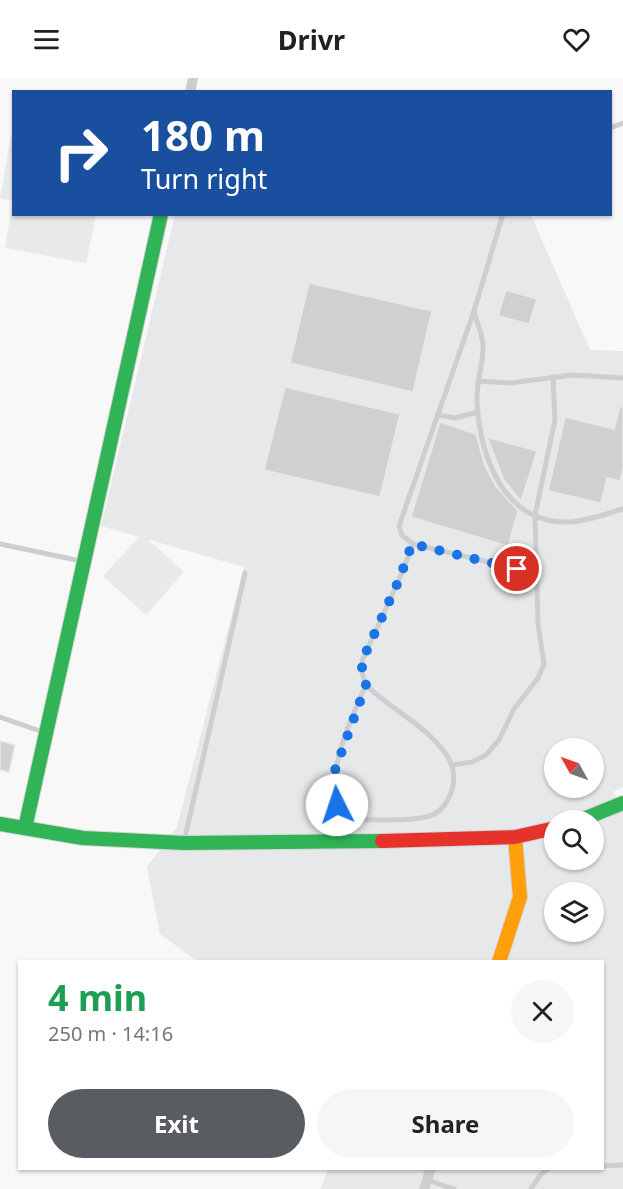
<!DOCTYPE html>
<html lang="en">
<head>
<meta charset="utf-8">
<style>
  :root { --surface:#fff; --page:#f6f6f6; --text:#222; --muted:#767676; --accent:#595d61 }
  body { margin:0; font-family:"Noto Sans",sans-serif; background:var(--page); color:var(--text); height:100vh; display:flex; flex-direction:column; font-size:22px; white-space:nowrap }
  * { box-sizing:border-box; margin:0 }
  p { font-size:20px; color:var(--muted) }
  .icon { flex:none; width:33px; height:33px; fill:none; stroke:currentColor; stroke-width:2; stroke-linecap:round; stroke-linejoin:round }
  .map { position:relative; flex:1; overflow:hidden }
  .sheet { position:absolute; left:18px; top:882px; width:586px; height:210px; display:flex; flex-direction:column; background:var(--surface); border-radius:0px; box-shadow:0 2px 4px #0004 }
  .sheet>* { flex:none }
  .hud { position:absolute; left:12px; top:12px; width:600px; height:126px; border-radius:0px; box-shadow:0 2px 4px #0004; background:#1a4fa0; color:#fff; overflow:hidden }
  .needle { width:39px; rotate:310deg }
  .fabs { position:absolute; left:544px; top:660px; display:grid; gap:12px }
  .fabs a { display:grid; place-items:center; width:60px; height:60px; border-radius:50%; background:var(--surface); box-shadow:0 2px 4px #0004; font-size:30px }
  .pin { position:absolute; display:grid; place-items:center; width:51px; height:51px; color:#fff; margin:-26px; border:3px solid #fff; border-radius:50%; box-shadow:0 2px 6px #0007 }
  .me { position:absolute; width:66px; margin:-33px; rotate:356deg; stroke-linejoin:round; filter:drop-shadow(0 0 4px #0008) }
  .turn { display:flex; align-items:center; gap:21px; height:126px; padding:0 30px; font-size:27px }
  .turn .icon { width:78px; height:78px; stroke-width:2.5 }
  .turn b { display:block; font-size:42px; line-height:51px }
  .round { display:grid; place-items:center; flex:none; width:63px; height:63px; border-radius:32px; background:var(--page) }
  .head { display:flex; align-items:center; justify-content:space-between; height:102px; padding:0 30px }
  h1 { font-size:36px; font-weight:700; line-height:45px; color:#1e9e55 }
  .cta { display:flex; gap:12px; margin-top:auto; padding:12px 30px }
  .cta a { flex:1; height:69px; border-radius:36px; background:var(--accent); color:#fff; font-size:24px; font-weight:700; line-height:69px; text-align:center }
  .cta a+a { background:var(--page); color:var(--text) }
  header { display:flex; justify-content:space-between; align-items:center; height:78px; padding:0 30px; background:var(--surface); font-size:27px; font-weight:700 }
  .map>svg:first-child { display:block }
  .built { fill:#e7e8e9; fill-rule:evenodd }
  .green { fill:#e7eae6 }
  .building { fill:#cfd0d1; stroke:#e8e8e8; stroke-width:1.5 }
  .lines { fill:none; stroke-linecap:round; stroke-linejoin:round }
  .fast-casing { stroke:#d4d5d6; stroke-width:16 }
  .slow-casing { stroke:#d4d5d6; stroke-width:16 }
  .jam-casing { stroke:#d4d5d6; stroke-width:16 }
  .lane { stroke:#cdcecf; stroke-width:5 }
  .street { stroke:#cdcecf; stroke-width:10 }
  .fast { stroke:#30b455; stroke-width:14 }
  .slow { stroke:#ff9f0a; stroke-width:14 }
  .jam { stroke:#e5322d; stroke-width:14 }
  .route { stroke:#1a73e8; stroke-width:10; stroke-dasharray:0 18 }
</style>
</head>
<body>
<header><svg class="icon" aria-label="menu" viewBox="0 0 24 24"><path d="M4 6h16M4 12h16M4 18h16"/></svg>Drivr<svg class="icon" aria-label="heart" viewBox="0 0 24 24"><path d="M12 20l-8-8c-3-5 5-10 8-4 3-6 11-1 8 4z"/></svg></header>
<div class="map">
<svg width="623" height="1111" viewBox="0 0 623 1111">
  <rect width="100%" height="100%" fill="#f8f8f8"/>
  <path class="built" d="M175,137H531L590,272L623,273V709L613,714L623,730V1111H320L328,1091L603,1090V884L197,883L160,856L147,789L177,749L244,489L101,448ZM555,670H594V710H555ZM555,742H594V782H555ZM555,814H594V854H555Z"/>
  <g class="green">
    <polygon points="13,48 14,136 96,137 86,185 5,170 13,123 0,120"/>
    <polygon points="142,456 184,494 146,537 103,498"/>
  </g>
  <g class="building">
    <polygon points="309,205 432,233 413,314 290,285"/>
    <polygon points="506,212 537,221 529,246 498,238"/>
    <polygon points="285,309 400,336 380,419 264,392"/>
    <polygon points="620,328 623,329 623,391 620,403 607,400 601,425 548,413 565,339 614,351"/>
    <polygon points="440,344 476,356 485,388 495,407 518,433 508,468 411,439"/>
    <polygon points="487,359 537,373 521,423 504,402"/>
    <polygon points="0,663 15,667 9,694 0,692"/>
  </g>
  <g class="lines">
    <g class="fast-casing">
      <g id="fast">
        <polyline points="581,742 623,725"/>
        <polyline points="0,746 83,760 184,765 382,763"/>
        <polyline points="25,750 161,136"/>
      </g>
    </g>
    <g class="slow-casing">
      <polyline id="slow" points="499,884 520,819 515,759"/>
    </g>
    <g class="jam-casing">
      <polyline id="jam" points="382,763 515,759 555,750"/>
    </g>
    <g class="lane">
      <polyline points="610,50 623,45"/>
      <polyline points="503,136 474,233 399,448 402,457 413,466 538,496"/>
      <path d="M474,234C477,246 483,256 483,269C483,287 476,305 477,324C480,377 503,447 570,444C587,443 606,436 623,431"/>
      <polyline points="478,303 511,305 572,297 623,300"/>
      <polyline points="437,337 455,340 478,334"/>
      <polyline points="0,466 81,483"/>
      <path d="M366,607C353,635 308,730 357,742C379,741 404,744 426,739C447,735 458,707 452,688C448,676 439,667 430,658C410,639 385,626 366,607L362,595V583L399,502L413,466"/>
      <polyline points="0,639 43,654"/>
      <polyline points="452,687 472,684 486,677 499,662 514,631 538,600 544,586 538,546 535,437 555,342 553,299"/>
      <polyline points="184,764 245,495"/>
      <polyline points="603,1088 623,1087"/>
      <polyline points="427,1102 454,1111"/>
      <polyline points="531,1111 541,1096 550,1090"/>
    </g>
    <g class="street">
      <polyline points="190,14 193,0"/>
      <polyline points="424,1111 431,1090"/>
    </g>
    <use href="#fast" class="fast"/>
    <use href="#slow" class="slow"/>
    <use href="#jam" class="jam"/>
  </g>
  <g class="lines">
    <polyline class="route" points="337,727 334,695 366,607 362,595 362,583 399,502 412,466 517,491"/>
  </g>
</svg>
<div class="fabs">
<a><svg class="needle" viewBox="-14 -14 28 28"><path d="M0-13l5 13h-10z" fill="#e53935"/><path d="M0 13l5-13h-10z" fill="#767676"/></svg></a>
<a><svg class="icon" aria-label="search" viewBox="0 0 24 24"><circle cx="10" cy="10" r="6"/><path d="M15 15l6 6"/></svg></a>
<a><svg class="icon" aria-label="layers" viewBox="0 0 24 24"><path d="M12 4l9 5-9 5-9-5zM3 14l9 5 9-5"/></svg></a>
</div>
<div class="pin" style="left:517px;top:491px;background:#d93025"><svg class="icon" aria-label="arrive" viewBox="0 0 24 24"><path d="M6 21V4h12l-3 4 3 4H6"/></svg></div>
<svg class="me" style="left:337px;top:727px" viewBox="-20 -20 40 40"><circle r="19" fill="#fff"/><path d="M0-13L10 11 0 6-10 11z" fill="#1a73e8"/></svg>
<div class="hud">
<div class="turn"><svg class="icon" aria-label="right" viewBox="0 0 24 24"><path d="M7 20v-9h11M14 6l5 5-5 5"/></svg><div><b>180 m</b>Turn right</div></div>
</div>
<section class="sheet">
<div class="head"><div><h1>4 min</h1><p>250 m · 14:16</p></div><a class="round"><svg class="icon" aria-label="close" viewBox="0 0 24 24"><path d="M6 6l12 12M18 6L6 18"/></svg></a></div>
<div class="cta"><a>Exit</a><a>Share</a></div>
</section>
</div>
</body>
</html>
